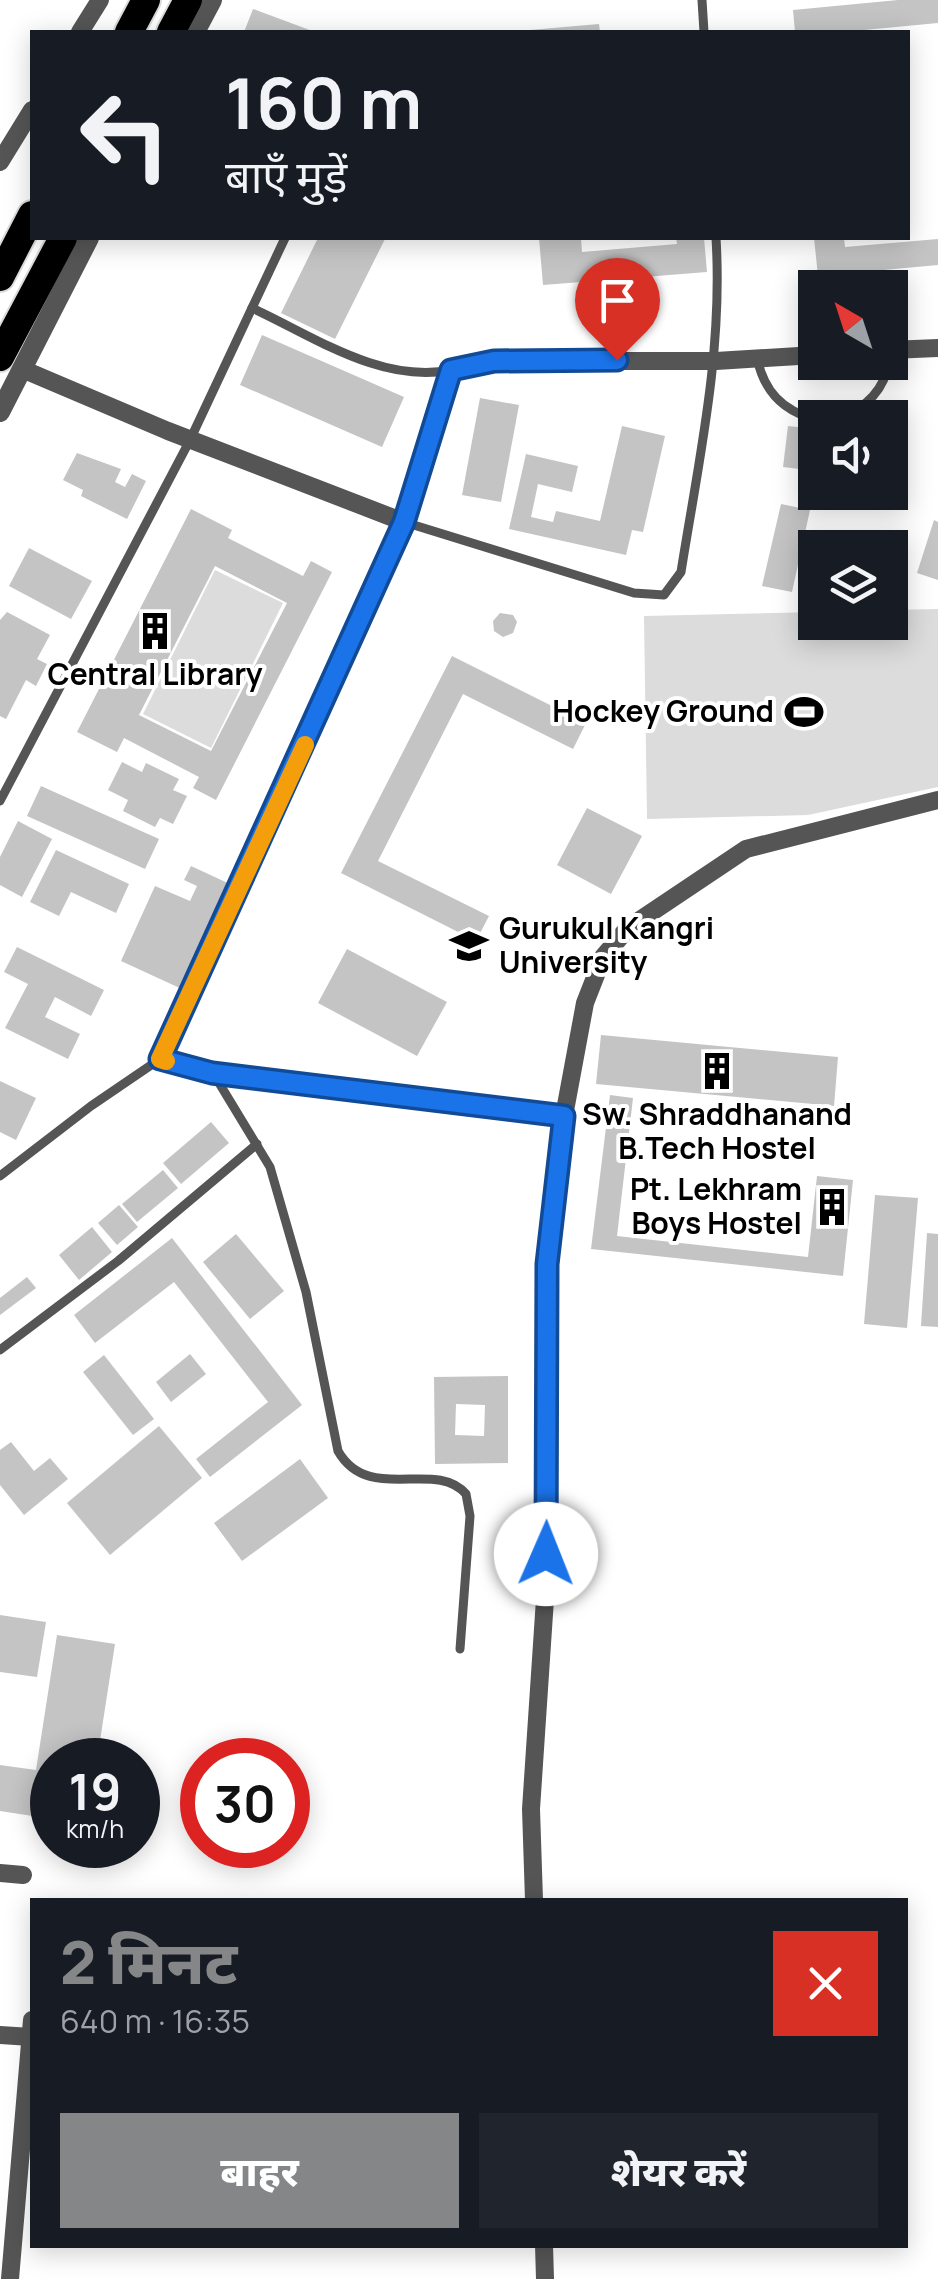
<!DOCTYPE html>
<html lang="hi">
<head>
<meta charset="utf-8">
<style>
  :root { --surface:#171b24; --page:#20242c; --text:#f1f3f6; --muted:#9ea1a6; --accent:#858687 }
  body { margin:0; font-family:Manrope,"Noto Sans Devanagari",sans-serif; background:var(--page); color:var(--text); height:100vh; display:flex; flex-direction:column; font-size:38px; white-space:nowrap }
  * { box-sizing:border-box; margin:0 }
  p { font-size:32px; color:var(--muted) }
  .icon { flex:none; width:55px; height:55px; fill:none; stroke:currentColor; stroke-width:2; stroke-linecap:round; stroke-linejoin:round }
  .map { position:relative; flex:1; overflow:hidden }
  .sheet { position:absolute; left:30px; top:1898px; width:878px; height:350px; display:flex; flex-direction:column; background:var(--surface); border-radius:0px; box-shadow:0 5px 25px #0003 }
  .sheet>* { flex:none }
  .hud { position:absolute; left:30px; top:30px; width:880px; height:210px; border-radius:0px; box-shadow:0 5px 25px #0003; background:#171b24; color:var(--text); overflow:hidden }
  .needle { width:65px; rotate:321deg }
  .controls { position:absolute; left:798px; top:270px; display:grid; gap:20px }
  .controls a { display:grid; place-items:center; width:110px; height:110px; border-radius:0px; background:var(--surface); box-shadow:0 5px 25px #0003; font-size:50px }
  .speed { position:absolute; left:30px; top:1738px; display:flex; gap:20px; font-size:50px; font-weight:700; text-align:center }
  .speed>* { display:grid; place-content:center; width:130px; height:130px; border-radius:50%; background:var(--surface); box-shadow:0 5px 25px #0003; line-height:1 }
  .speed small { font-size:25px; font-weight:400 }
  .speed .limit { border:15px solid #d22; background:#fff; color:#111 }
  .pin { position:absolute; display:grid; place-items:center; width:85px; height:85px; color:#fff; margin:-102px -42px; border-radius:50% 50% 50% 0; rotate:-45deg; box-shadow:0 0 10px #0007 }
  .pin .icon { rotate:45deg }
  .me { position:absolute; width:110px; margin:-55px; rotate:1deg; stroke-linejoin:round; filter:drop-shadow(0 0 8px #0008) }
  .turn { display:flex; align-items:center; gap:35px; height:210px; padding:0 30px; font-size:45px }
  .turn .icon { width:130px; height:130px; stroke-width:2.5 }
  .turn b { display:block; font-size:70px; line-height:85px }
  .round { display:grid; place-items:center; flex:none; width:105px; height:105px; border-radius:0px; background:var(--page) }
  .summary { display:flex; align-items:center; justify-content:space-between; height:170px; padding:0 30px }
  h1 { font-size:60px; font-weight:800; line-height:75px; color:var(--accent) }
  .cta { display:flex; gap:20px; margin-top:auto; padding:20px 30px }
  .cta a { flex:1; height:115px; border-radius:0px; background:var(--accent); color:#fff; font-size:40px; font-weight:800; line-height:115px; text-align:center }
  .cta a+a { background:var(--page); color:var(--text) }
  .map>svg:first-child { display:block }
  .green { fill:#dcdcdc }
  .building { fill:#c4c4c4; fill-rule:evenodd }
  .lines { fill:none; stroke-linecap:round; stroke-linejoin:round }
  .trunk-casing { stroke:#dbdbdb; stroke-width:32 }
  .service { stroke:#555; stroke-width:9 }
  .minor { stroke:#555; stroke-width:18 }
  .tertiary { stroke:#555; stroke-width:20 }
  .trunk { stroke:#000; stroke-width:28 }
  .route-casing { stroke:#114b97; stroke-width:25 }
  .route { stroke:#1a73e8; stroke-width:18 }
  .slow { stroke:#f59e0b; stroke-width:18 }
  .labels { text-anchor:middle; stroke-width:8; stroke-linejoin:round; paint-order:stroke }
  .poi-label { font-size:30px; font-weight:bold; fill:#000; stroke:#fff }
</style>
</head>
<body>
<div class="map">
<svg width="938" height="2279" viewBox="0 0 938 2279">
  <rect width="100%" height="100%" fill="#fff"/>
  <g class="green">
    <polygon points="215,570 283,603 211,748 143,714"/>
    <polygon points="938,609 938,787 808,815 647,819 644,616 815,612 815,622 890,622 890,610"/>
  </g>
  <g class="building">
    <polygon points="898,0 938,0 938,23 843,32 795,32 793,10"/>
    <polygon points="253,9 315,32 244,32"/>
    <polygon points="599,24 600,32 530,32 530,30"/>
    <polygon points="318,238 385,239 335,339 281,313"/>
    <polygon points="539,238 581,238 582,252 677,244 676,238 704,238 707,272 543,285"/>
    <polygon points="814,238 844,238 845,247 938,239 938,265 818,276"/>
    <polygon points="262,335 404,397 382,447 240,385"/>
    <polygon points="480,398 519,405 501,502 462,495"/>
    <polygon points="622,426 665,436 643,532 632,530 626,555 509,529 526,454 578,466 572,492 538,484 531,517 553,522 556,511 600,521"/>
    <polygon points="788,426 815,429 815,471 783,467"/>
    <polygon points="77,453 121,469 115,482 125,487 132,474 146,481 127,519 81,496 83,490 63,480"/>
    <polygon points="781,504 810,510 792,592 762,586"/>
    <path d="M191,509L232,530L228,538L303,576L311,561L332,572L216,800L193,788L199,777L124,738L117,752L77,732ZM215,566L287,603L211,751L139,715Z"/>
    <polygon points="934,520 938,522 938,580 917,573"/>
    <polygon points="29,548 92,581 71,619 9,586"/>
    <polygon points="7,612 50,635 37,659 47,664 36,686 26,680 6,719 0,716 0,620"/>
    <polygon points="500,613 513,615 517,622 513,633 503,637 494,631 493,621"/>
    <polygon points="452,656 586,723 573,749 463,694 378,861 489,916 476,941 341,873"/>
    <polygon points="122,762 142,772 146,763 179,779 173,790 187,796 173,824 160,818 155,827 123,811 128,800 108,790"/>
    <polygon points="41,786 159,839 145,869 27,816"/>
    <polygon points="587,808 642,836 611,894 557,865"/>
    <polygon points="18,821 52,839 22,897 0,885 0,857"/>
    <polygon points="56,850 129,884 116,913 71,892 59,916 30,902"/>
    <polygon points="191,866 232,885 184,990 121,961 155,886 190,901 197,886 184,880"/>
    <polygon points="17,947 104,990 91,1016 55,997 45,1017 80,1034 68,1059 5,1028 28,984 4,972"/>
    <polygon points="347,949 447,1002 417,1056 318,1003"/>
    <polygon points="601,1035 838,1057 834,1106 596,1084"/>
    <polygon points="0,1081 36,1098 16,1140 0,1132"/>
    <polygon points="610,1095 633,1098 617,1236 808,1257 817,1176 853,1180 843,1276 591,1249"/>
    <polygon points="211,1122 229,1143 181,1184 163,1163"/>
    <polygon points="163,1170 178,1188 137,1222 122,1204"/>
    <polygon points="875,1195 918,1198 907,1328 864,1324"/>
    <polygon points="119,1205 138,1227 117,1245 98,1223"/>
    <polygon points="92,1227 112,1252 79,1280 59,1255"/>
    <polygon points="927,1233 938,1234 938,1327 921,1326"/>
    <polygon points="236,1234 284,1291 250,1319 203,1262"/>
    <polygon points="172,1238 302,1405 210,1477 196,1459 268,1402 174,1282 95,1343 74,1315"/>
    <polygon points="27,1277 36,1288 0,1315 0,1298"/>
    <polygon points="190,1354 206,1374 171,1402 156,1382"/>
    <polygon points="104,1355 154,1419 133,1435 83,1372"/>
    <path d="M508,1376V1463L435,1464L434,1377ZM456,1404L485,1405L484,1436L455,1435Z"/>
    <polygon points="159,1426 202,1478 110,1555 67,1503"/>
    <polygon points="11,1442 34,1471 50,1458 68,1479 24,1515 0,1485 0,1450"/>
    <polygon points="300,1459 328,1498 242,1561 214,1523"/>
    <polygon points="0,1615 46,1622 37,1677 0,1672"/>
    <polygon points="57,1635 115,1644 97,1760 52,1760 52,1819 0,1811 0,1765 36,1770"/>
  </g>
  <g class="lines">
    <g class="trunk-casing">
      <g id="trunk">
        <polyline points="129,32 146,0"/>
        <polyline points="171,32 188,0"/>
        <polyline points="0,277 32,215"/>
        <polyline points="0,357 63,238"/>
      </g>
    </g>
    <g class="service">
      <polyline points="702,0 704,32"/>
      <polyline points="252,308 285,238"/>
      <path d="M757,358C764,391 782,411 815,419"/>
      <path d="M839,418C866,408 884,391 889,362"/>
      <path d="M404,522L634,593L664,595L681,572C699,459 723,352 716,238"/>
      <path d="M0,801L190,440L252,308C313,336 381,384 451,370"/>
      <path d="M213,1073L270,1167L306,1292L338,1451C369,1505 435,1458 466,1494L470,1516L460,1649"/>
      <polyline points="0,1176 91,1106 160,1059 213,1073 564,1116"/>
      <polyline points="0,1350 118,1261 257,1144"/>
    </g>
    <g class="minor">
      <polyline points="80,32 100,0"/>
      <polyline points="0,162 32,110"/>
      <polyline points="890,350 938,348"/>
      <polyline points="22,369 168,431 404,522"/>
      <polyline points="160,1059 404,522 451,370 494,361 716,361 815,355"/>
      <polyline points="0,1873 23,1875"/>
      <polyline points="534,1900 531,1809 546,1584 547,1264 564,1116 585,1003 603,957 628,928 746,849 938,800"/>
      <polyline points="0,2035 31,2037"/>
      <polyline points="544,2245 545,2279"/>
      <polyline points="10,2279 32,2020"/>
    </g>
    <g class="tertiary">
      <polyline points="195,32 212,0"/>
      <polyline points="0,412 89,238"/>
    </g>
    <use href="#trunk" class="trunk"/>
  </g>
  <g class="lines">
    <g class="route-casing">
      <polyline id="route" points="546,1554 547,1264 564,1116 212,1073 160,1059 404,522 451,370 494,361 617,360"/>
    </g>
    <use href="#route" class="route"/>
    <polyline class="slow" points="166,1061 160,1059 305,745"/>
  </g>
  <defs>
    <g id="building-bare" transform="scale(3)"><path d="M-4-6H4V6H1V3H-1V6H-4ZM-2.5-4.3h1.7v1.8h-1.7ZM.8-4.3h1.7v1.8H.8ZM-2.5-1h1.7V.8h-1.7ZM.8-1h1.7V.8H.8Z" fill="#000" stroke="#fff" stroke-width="2.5" paint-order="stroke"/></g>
    <g id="stadium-bare" transform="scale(3)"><path d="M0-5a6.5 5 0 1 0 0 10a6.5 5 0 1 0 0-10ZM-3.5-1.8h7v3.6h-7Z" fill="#000" stroke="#fff" stroke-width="2.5" paint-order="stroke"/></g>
    <g id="university-bare" transform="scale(3)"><path d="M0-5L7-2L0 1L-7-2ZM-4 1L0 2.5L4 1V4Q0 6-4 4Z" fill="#000" stroke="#fff" stroke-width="2.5" paint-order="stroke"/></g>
  </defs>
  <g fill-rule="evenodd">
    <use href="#building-bare" x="155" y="631"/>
    <use href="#stadium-bare" x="804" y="712"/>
    <use href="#university-bare" x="469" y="946"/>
    <use href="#building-bare" x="717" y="1071"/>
    <use href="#building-bare" x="832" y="1207"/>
  </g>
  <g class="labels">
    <g class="poi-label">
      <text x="155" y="685">Central Library</text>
      <text x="774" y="722" text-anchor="end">Hockey Ground</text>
      <text x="499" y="939" text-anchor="start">Gurukul Kangri<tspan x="499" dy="34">University</tspan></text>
      <text x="717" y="1125">Sw. Shraddhanand<tspan x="717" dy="34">B.Tech Hostel</tspan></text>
      <text x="802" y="1200" text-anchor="end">Pt. Lekhram<tspan x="802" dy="34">Boys Hostel</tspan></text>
    </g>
  </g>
</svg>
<div class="controls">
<a><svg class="needle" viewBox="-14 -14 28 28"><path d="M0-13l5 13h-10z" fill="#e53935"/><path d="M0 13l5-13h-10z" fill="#9ea1a6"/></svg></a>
<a><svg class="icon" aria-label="sound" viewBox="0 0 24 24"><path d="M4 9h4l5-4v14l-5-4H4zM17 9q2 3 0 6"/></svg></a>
<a><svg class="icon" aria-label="layers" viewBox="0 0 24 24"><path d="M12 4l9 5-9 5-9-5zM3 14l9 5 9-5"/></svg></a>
</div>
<div class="speed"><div>19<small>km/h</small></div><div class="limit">30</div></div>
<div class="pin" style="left:617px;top:360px;background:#d93025"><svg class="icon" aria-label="arrive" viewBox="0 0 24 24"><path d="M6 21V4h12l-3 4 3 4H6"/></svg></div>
<svg class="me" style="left:546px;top:1554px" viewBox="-20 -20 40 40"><circle r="19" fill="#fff"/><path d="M0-13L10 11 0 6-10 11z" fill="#1a73e8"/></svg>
<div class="hud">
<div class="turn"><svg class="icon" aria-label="left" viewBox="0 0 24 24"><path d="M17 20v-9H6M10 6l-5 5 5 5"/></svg><div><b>160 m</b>बाएँ मुड़ें</div></div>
</div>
<section class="sheet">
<div class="summary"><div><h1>2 मिनट</h1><p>640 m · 16:35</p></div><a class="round" style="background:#d93025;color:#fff"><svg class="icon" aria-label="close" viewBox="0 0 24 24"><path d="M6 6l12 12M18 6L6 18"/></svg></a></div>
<div class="cta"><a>बाहर</a><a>शेयर करें</a></div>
</section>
</div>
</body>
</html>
